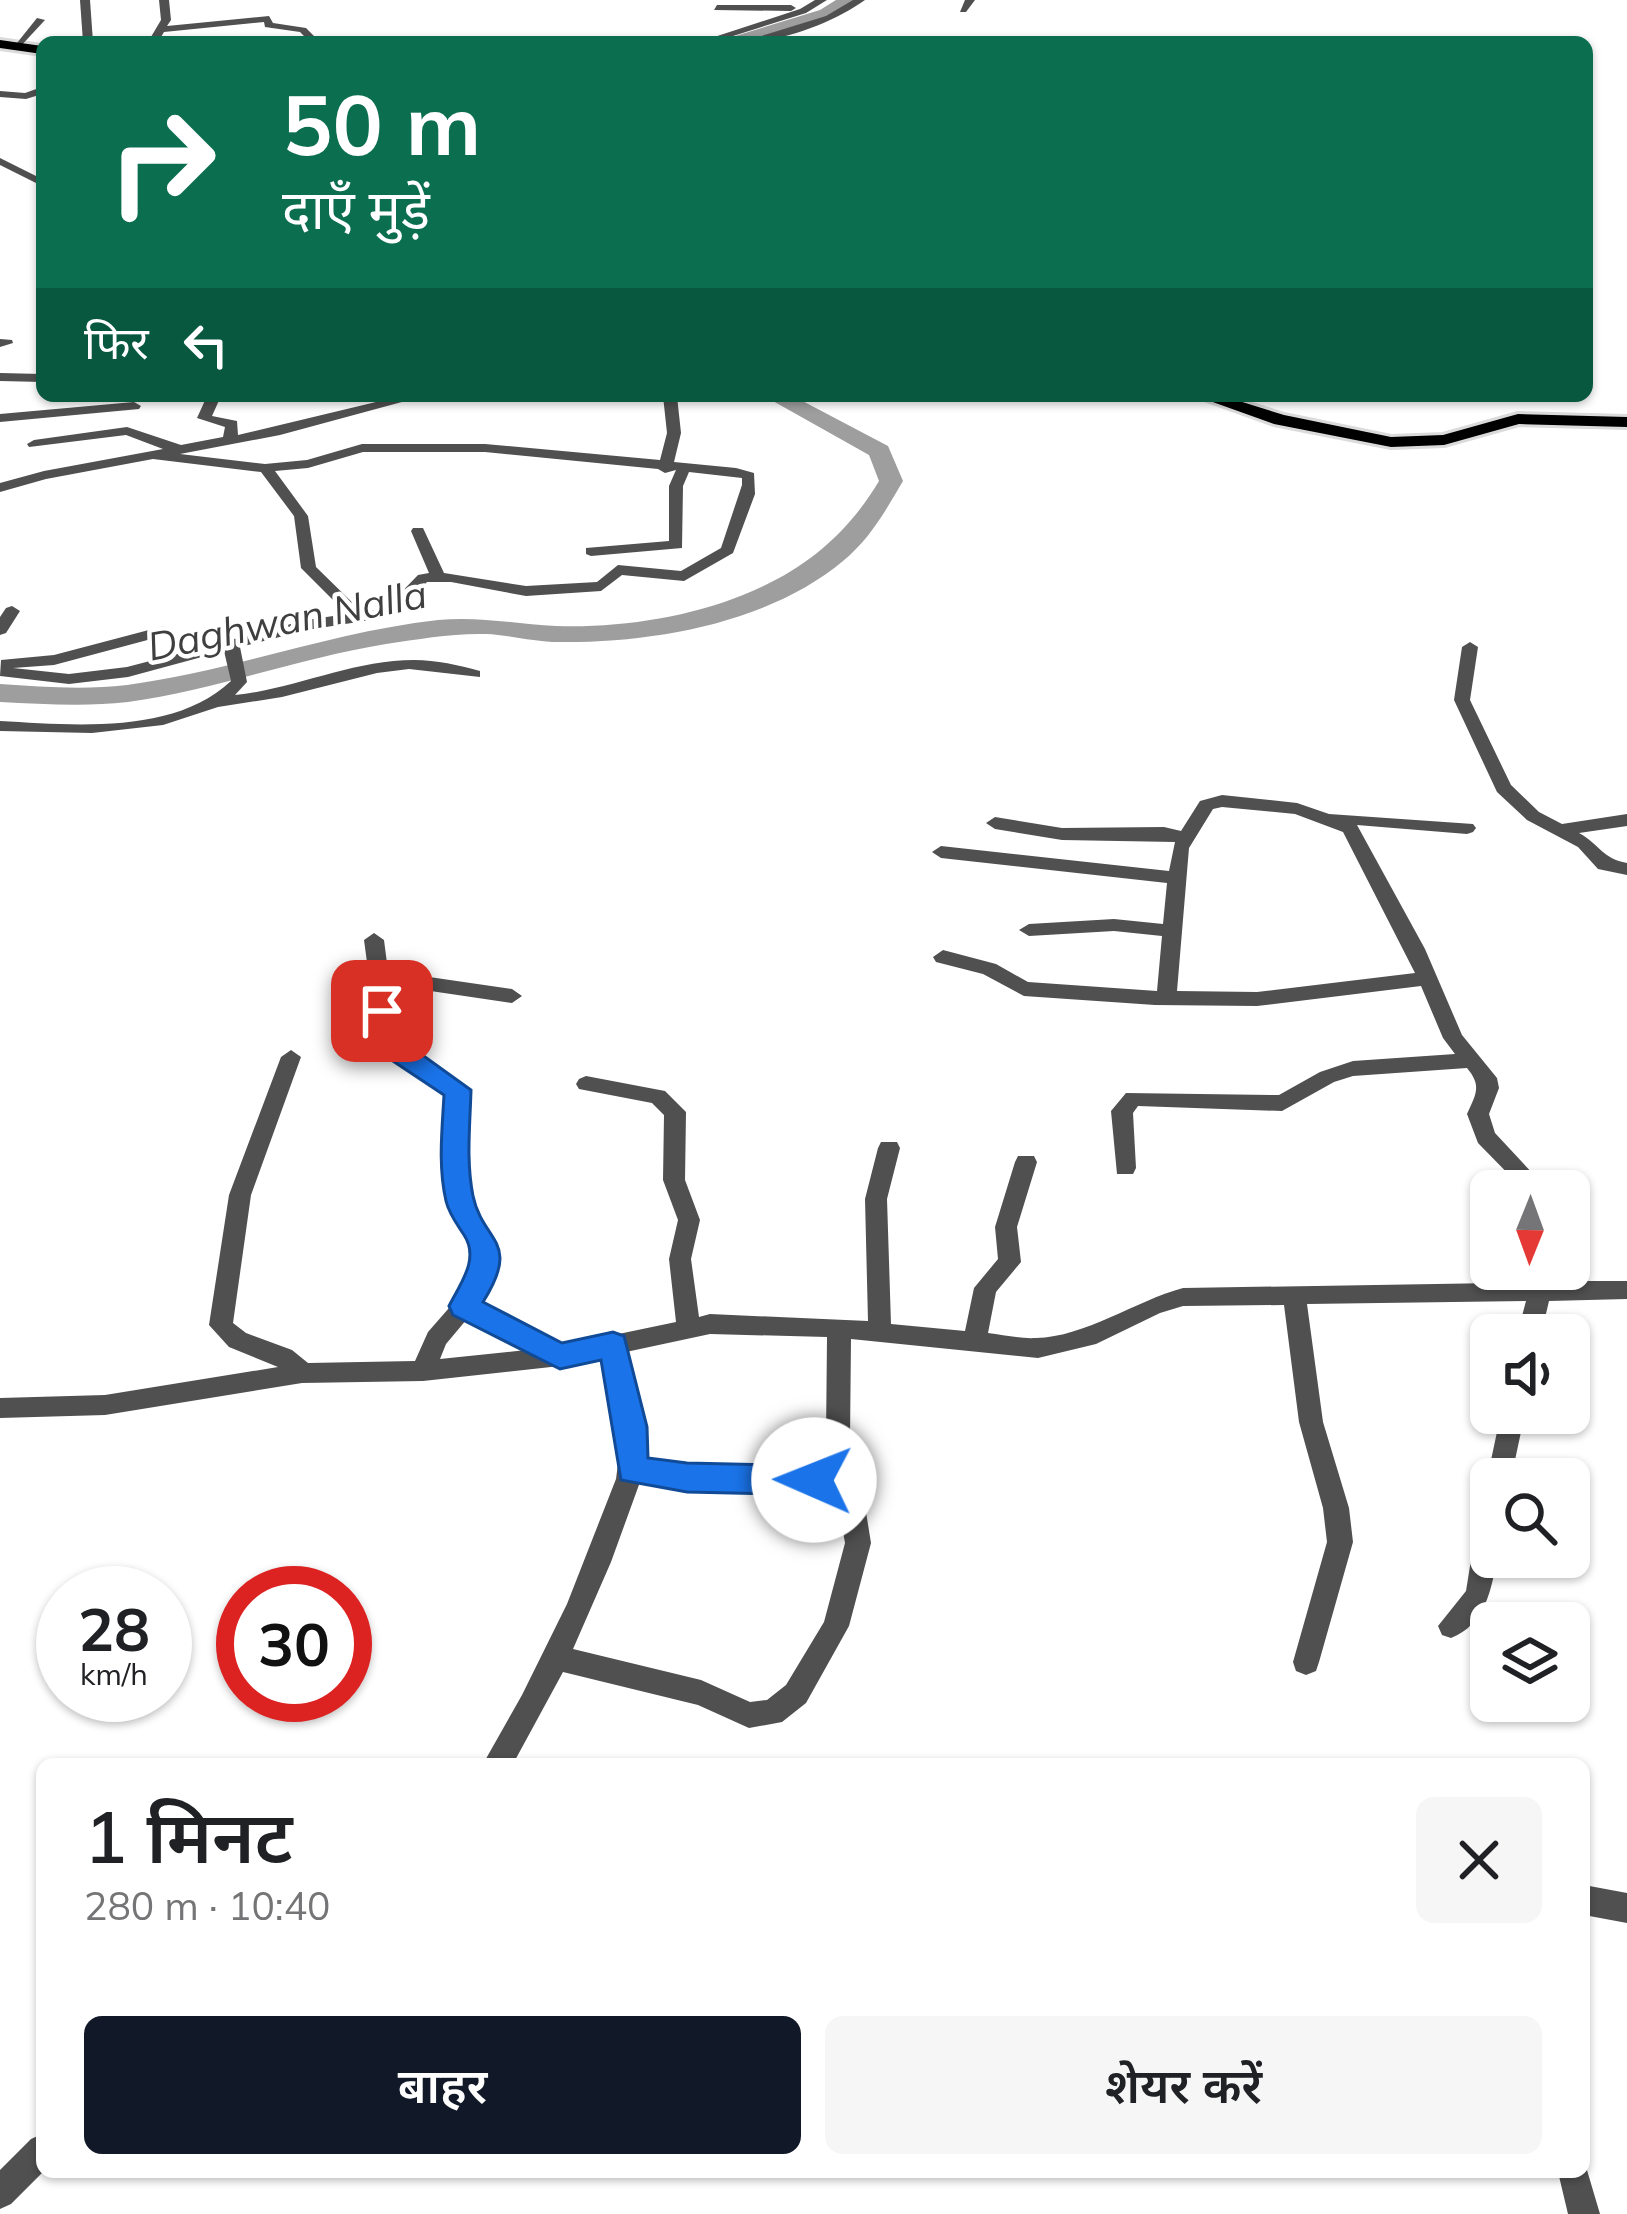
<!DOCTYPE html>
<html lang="hi">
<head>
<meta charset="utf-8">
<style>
  :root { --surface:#fff; --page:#f6f6f6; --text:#202124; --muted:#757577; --accent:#111827 }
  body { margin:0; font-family:Mulish,"Noto Sans Devanagari",sans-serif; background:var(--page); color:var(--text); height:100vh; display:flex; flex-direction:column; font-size:45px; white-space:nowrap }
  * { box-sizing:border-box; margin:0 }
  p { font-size:39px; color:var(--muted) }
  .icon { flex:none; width:66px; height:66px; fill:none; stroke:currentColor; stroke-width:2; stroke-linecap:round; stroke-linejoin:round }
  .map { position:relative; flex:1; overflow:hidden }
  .side { position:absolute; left:36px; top:1758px; width:1554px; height:420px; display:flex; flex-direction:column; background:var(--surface); border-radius:18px; box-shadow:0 3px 9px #0004 }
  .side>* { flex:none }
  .banner { position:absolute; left:36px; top:36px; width:1557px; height:366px; border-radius:18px; box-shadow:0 3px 9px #0004; background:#0b6e4f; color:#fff; overflow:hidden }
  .needle { width:78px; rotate:181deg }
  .tools { position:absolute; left:1470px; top:1170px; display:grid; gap:24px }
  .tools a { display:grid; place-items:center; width:120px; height:120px; border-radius:18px; background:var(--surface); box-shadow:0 3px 9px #0004; font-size:60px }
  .speed { position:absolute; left:36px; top:1566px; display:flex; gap:24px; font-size:60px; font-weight:700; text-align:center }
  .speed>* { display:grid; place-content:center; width:156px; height:156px; border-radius:50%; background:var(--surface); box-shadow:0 3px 9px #0004; line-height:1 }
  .speed small { font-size:30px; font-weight:400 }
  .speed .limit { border:18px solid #d22; background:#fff; color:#111 }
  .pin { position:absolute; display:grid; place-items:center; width:102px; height:102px; color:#fff; margin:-51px; border-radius:24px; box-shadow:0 6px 18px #0006 }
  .me { position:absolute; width:132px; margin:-66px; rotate:271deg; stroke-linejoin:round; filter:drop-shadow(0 0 9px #0008) }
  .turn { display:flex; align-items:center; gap:42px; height:252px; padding:0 48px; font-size:54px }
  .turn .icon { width:156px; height:156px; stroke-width:2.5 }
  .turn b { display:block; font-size:84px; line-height:102px }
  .then { display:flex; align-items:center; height:114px; padding:0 48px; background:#0003; gap:24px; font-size:45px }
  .round { display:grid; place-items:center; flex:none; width:126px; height:126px; border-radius:18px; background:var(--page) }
  .overview { display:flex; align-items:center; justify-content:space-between; height:204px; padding:0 48px }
  h1 { font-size:72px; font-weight:600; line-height:90px }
  .primary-button { display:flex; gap:24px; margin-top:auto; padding:24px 48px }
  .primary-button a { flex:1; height:138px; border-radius:18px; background:var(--accent); color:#fff; font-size:48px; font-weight:600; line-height:138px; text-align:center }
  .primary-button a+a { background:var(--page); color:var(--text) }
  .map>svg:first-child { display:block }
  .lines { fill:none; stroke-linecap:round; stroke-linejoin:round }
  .river { fill:#9e9e9e; fill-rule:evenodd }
  .major-casing { stroke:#dbdbdb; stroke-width:6 }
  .minor { fill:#505050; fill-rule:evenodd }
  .major { fill:#000; fill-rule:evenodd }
  .route { fill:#1a73e8; stroke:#114b97; stroke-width:3 }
  .labels { text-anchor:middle; stroke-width:9; stroke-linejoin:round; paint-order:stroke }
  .far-water-label { font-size:39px; font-style:italic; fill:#3f3f3f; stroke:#fff }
</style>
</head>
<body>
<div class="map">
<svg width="1627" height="2214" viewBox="0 0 1627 2214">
  <rect width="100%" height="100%" fill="#fff"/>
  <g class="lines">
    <g class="river">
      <path d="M836,0H855C831,21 760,42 734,42L732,37L820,10Z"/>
      <path d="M764,396H793L888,446L903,481C886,510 870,539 843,561C769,623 653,643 559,642C534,642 510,635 486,634C453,633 419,639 386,644C299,658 215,690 128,702C85,707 42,704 0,702V684C42,687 85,690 127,685C232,671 331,632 438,620C479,616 516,624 556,626C618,628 686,618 743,595C803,571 846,536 879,481L869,455Z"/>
    </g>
    <g class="major-casing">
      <g id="major">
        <polygon points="0,40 42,46 42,54 0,48"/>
        <polygon points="1196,396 1223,396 1284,415 1391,437 1443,435 1518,414 1627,417 1627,427 1519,424 1444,445 1391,447 1274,424"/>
      </g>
    </g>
    <g class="minor">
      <polygon points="80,0 90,0 93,42 83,42"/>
      <polygon points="159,0 169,0 171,20 167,26 269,16 273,23 306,28 320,42 310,42 300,32 265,27 264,22 164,32 158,42 148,42 161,20"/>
      <polygon points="815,0 827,0 806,13 714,42 699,42 800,9"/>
      <path d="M853,0H865C833,23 782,42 742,42L826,16Z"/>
      <polygon points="965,0 975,0 966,12 960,12"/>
      <polygon points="717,5 791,5 796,8 791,11 714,10"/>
      <polygon points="37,18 45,20 19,48 13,48"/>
      <polygon points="42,87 42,94 26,99 0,97 0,91 25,93"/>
      <polygon points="0,158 42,179 42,186 0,165"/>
      <polygon points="0,339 12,340 13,343 0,347"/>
      <polygon points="0,373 42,374 42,382 0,381"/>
      <path d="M207,396H221L212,416L237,421L238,435L401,396H424L280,435L180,454L265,464L307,460L362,444H485L660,460L667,433L663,396H677L681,433L674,462L736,468L754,473L755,494L733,553L684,581L622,575L601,591L526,596L451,582H427L396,616L307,630L240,647L247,682L235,695C295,689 352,660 414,660C437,660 458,665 480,671V677L409,669L377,673L282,697L218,707L163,725L92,733L0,731V721C73,725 174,735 231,681L224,651L128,677L69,684L0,676L1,660L54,655L164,626L170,628V634L54,665L13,668L69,674L127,667L306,620L347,614L301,568L294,516L261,472L153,459L46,479L0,492V483L44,471L163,449L126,435L29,447L27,444L34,440L127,427L181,445L223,437L225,427L197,418ZM363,452H485L658,469L665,473L676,470L669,486V541L586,548V554L591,556L682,548L683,486L689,472L742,478V485L721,548L681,571L618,565L597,582L526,586L444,573L423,528H413L411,531L429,573L418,575L385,609L362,612L316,567L308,516L275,471L308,468Z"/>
      <polygon points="511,396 529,396 530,397 523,401"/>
      <polygon points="134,402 141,406 139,409 0,422 0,414"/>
      <polygon points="12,606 20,611 6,633 0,635 0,617 6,608"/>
      <path d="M1470,642L1478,647L1470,700L1511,785L1539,812L1562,824L1627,814V826L1579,833C1599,844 1603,859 1627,863V875L1598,869L1578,847L1527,820L1497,792L1454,700L1462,647Z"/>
      <path d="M1222,795L1297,803L1329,814L1473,824L1476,828L1473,832L1467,834L1357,825L1425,949L1462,1035L1497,1078L1499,1088L1489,1114L1495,1133L1549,1191H1525L1478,1143L1467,1114C1476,1094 1482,1086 1467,1068L1353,1076L1334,1082L1282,1111L1138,1106L1133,1113L1136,1168L1133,1174H1117L1111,1111L1126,1093L1279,1095L1320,1072L1353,1061L1455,1054L1443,1038L1421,986L1257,1006L1155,1005L1024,996L983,974L936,962L933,957L943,950L996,964L1028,982L1157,991L1162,936L1114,931L1029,936L1019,930L1029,924L1114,919L1163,924L1167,883L941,858L932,852L941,846L1169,871L1175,842L1062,840L995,829L986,823L995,817L1062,828L1164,827L1181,831L1200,801ZM1222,807L1295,814L1343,832L1415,973L1257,992L1177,991L1189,848L1213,809Z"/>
      <path d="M374,933L384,940L388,971L512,989L522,996L512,1003L390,985L398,1040L465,1085L468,1090L465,1163L472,1205L492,1234L496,1252L480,1304L561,1346L676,1322L669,1259L678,1220L663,1180L664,1115L652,1103L579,1089L576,1084L579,1079L586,1076L665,1091L686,1112L685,1180L700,1220L691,1259L699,1317L710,1314L868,1321L865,1199L878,1148L881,1142H897L900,1148L887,1199L891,1324L965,1331L974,1288L998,1259L995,1227L1015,1162L1018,1156H1034L1037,1162L1017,1227L1021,1262L996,1292L988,1333C1004,1335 1021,1339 1036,1338C1085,1337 1135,1301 1183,1288L1563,1282L1559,1269H1569V1256L1577,1259L1586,1281H1627V1299L1549,1301L1541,1335H1517L1526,1301L1307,1304L1323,1422L1349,1508L1353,1542L1319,1662L1316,1671L1306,1675L1296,1671L1293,1662L1327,1542L1323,1508L1299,1422L1284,1305L1183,1306L1160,1313L1096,1344L1038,1358L851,1339L850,1438L861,1481L871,1543L849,1626L806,1703L782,1722L749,1728L698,1705L563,1672L513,1764H483L522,1695L567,1604L616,1479L621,1440L604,1356L560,1366L423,1381L302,1383L105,1415L0,1418V1398L105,1395L278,1367L229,1347L209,1325L229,1195L281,1057L291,1050L301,1057L251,1195L233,1323L246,1333L292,1350L308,1363L415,1361L428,1332L463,1292L474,1252L473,1242L450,1207L443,1163L447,1093L378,1044L364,940ZM467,1319L526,1350L440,1359L446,1344ZM710,1334L827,1337L826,1438L832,1470L687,1467L645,1461L644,1426L626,1352ZM640,1482L687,1489L836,1492L845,1543L824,1622L786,1685L767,1700L750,1702L701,1680L573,1649L611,1562Z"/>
      <polygon points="1501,1413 1525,1413 1511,1479 1491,1479 1491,1487 1487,1479"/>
      <path d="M1491,1505V1557H1497C1492,1589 1485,1625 1451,1638L1442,1635L1438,1626L1466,1591L1478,1516L1482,1508Z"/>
      <polygon points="1584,1885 1627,1893 1627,1923 1584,1915"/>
      <polygon points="42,2134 43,2172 11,2204 0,2209 0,2170 31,2139"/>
      <polygon points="1584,2160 1600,2214 1568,2214 1558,2172 1584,2172"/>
    </g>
    <use href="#major" class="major"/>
  </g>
  <path class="route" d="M382,1002L395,1011L400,1039L471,1090C470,1126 466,1161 473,1196C483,1243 522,1240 483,1302L562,1343L613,1332L624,1336L647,1427L648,1458L687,1463L814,1466L825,1470L830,1480L825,1490L814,1495L687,1492L621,1480L601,1360L560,1369L453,1315L449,1306C460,1284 480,1259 464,1235C457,1224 449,1214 446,1201C438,1166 442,1131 444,1095L378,1051L369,1011Z"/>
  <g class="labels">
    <g class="far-water-label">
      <text transform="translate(287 620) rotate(-11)" y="14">Daghwan Nalla</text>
    </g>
  </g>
</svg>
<div class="tools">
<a><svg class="needle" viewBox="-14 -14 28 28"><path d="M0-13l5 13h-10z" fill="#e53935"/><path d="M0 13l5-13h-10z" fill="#757577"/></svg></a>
<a><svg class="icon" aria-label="sound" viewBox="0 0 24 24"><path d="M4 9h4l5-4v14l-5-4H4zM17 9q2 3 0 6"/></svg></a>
<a><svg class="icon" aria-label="search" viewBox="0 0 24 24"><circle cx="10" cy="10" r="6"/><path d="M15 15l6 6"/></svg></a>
<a><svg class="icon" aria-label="layers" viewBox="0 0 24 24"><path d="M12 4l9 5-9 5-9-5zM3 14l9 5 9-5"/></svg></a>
</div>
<div class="speed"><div>28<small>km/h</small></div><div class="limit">30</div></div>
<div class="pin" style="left:382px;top:1011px;background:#d93025"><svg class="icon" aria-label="arrive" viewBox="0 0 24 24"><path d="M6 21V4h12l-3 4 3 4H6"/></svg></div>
<svg class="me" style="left:814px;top:1480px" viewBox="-20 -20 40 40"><circle r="19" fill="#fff"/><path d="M0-13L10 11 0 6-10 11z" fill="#1a73e8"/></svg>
<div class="banner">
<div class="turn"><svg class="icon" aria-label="right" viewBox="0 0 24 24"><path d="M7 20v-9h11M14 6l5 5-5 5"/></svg><div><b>50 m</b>दाएँ मुड़ें</div></div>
<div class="then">फिर<svg class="icon" aria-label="left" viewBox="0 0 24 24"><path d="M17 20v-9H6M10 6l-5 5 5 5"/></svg></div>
</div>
<section class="side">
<div class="overview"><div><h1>1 मिनट</h1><p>280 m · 10:40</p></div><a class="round"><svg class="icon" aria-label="close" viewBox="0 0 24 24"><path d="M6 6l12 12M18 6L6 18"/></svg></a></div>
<div class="primary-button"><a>बाहर</a><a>शेयर करें</a></div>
</section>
</div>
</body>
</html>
